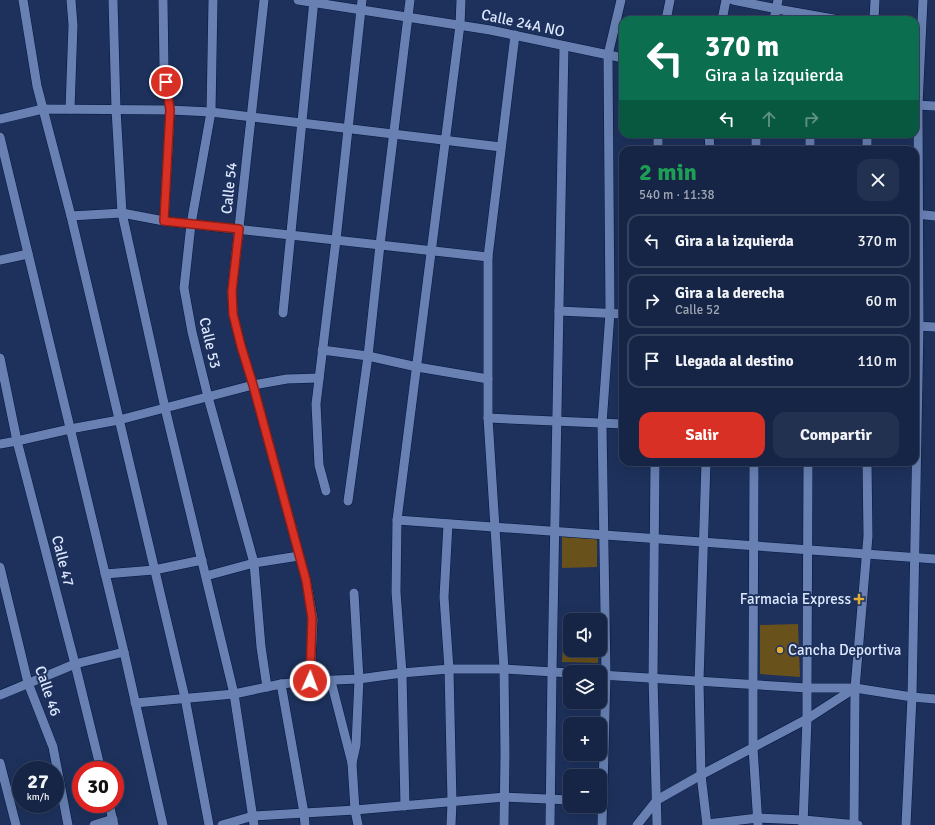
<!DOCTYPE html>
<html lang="es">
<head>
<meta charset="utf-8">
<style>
  :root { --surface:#162545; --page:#233150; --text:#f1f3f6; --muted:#9ea5b3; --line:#35425e; --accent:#d93025 }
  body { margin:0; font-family:Signika,sans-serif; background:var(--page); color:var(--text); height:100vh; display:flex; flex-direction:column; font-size:15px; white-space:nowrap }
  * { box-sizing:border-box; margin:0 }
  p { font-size:13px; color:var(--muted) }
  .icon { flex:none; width:22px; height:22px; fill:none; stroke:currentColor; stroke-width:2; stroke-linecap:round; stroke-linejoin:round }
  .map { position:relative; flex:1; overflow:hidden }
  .details { position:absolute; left:619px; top:146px; width:300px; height:320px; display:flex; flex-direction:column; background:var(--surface); border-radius:12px; box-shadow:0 4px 16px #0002,0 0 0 1px var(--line) }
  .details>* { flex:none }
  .banner { position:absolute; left:619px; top:16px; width:300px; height:122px; border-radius:12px; box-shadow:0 4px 16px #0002,0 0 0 1px var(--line); background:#0b6e4f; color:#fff; overflow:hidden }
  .fabs { position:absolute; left:563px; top:613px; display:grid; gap:8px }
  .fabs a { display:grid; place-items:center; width:44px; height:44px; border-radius:8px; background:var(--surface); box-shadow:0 4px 16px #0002,0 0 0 1px var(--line); font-size:20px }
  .speed { position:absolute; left:12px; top:761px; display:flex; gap:8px; font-size:20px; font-weight:700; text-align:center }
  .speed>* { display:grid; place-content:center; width:52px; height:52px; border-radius:50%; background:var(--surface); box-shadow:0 4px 16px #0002,0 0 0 1px var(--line); line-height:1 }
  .speed small { font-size:10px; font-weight:400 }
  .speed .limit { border:6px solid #d22; background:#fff; color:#111 }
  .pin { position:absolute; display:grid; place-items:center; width:34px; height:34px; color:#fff; margin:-17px; border:2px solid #fff; border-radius:50%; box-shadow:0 1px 4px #0007 }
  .me { position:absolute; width:44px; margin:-22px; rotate:2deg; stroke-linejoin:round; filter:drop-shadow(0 0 3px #0008) }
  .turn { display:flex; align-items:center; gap:14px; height:84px; padding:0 20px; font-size:18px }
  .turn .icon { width:52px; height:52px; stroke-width:2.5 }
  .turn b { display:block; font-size:28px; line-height:34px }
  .lanes { display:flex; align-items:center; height:38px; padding:0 20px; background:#0003; justify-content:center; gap:20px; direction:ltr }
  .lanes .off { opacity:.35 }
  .round { display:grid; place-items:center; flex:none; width:42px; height:42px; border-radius:12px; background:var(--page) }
  .summary { display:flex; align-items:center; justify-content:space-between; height:68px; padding:0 20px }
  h1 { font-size:24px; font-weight:800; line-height:30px; color:#1e9e55 }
  .cta { display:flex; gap:8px; margin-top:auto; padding:8px 20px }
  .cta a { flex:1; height:46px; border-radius:12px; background:var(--accent); color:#fff; font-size:16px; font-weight:800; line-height:46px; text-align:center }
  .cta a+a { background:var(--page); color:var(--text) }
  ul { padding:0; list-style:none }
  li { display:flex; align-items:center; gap:12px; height:54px; margin:0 8px 6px; padding:0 12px; border:2px solid var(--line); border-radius:12px }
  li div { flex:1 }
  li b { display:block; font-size:15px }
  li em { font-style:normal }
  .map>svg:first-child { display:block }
  .green { fill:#69511c }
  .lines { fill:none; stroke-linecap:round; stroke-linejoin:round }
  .minor-casing { stroke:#061740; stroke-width:10 }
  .minor { stroke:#6881b2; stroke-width:9 }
  .route-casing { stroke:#8d1f18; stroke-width:10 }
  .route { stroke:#d93025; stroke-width:7 }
  .poi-dot { fill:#e3ae35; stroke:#1d315c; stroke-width:1.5 }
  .labels { text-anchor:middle; stroke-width:4; stroke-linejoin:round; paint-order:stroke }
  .street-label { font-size:15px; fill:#dce7fd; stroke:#1d315c }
  .poi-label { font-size:15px; fill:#dce7fd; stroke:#1d315c; text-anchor:end }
</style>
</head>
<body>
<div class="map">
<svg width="935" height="825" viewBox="0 0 935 825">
  <rect width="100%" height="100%" fill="#1d315c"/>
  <g class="green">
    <polygon points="562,537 597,539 597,567 562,568"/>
    <polygon points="564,619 593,620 570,620 570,650 598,650 598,663 562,662"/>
    <polygon points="798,624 800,677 760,674 760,625"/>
  </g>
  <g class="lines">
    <g class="minor-casing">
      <g id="minor">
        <polyline points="23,0 37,86 71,216 185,698 209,825"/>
        <polyline points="113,0 116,109 122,213 165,408 234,694 254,825"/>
        <polyline points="163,0 164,68 170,110 168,149 164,221"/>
        <polyline points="213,0 211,112 191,224 184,288 192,332 208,397 254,563 261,647 267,687"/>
        <polyline points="264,0 232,291 233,314 241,346 253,385 306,580 313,619 310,681"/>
        <polyline points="298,0 490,30 623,58"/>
        <polyline points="733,0 777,9 839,20"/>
        <polyline points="666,20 670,0"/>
        <polyline points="722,20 726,0"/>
        <polyline points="774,20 778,0"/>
        <polyline points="874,20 875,0"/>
        <polyline points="915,105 935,106"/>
        <polyline points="70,109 73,25 71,0"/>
        <polyline points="0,119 43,109 170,110 211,112 501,147"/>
        <polyline points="658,134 658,150"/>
        <polyline points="709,134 710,150"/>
        <polyline points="0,137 124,652 163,825"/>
        <polyline points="756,150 756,134"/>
        <polyline points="810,150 810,134"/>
        <polyline points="867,150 867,134"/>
        <polyline points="915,214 935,216"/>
        <polyline points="71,216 122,213 164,221 488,257"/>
        <polyline points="0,260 28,254"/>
        <polyline points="559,311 623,314"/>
        <polyline points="283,313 314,0"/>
        <polyline points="915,326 935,327"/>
        <polyline points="322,350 368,356 417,367 488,379"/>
        <polyline points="0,358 17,441 75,664 101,770"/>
        <polyline points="488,418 623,424"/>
        <polyline points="0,444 17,441 70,429 119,420 253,385 287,379 319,378"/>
        <polyline points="655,462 653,678 657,825"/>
        <polyline points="706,462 699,681 701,775 707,825"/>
        <polyline points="754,462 753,685 753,748 758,825"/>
        <polyline points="326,491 319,465 316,404 336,240 362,0"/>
        <polyline points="348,501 368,356 380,245 410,0"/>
        <polyline points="397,520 935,559"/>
        <polyline points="448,524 444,597 449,669 452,802 451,825"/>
        <polyline points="0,567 28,683 53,747 68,825"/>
        <polyline points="105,574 154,570 202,560"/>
        <polyline points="206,576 254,563 299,556"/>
        <polyline points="601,675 807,688 855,688 912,697 935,699"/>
        <polyline points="331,681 352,763 355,810 358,825"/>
        <polyline points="281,684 304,813 305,825"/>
        <polyline points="0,695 75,664 124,652"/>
        <polyline points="135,703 234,694 281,684 310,681 359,679 402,673 449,669 504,669 570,673"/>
        <polyline points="0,763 16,825"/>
        <polyline points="352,763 356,745 359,679 354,593"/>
        <polyline points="109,804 114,825"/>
        <polyline points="405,806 402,673 396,592 397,520 460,25 461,0"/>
        <polyline points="707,824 758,818 804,820 858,825"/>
        <polyline points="94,825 113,819"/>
        <polyline points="222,825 253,816 355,810 505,797 570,800"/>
        <polyline points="504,825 505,754 504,669 488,418 488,257 515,35"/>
        <polyline points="550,825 552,672 564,46"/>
        <polyline points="602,825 606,675 602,424 610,313 608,55 621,0"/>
        <polyline points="637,825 657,800 701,775 807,719 855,688"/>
        <polyline points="803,825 807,719 807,688 808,462"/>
        <polyline points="854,825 855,688 868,536 867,462"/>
        <polyline points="906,825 912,697 919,326 918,105 923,0"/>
      </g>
    </g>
    <use href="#minor" class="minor"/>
  </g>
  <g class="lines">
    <g class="route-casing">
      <polyline id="route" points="166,82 170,110 164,221 239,229 232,291 233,314 241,346 253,385 306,580 312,618 310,681"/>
    </g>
    <use href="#route" class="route"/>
  </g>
  <g class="poi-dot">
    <path d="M857 593h4v4h4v4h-4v4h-4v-4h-4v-4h4z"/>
    <circle cx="780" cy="650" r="4"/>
  </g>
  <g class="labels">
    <g class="street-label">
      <text transform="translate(523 23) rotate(12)" y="5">Calle 24A NO</text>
      <text transform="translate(229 188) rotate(-84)" y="5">Calle 54</text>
      <text transform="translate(210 343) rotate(77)" y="5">Calle 53</text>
      <text transform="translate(63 561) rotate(76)" y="5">Calle 47</text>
      <text transform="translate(48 691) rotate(71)" y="5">Calle 46</text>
    </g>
    <g class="poi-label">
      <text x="851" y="604">Farmacia Express</text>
      <text x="788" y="655" text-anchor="start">Cancha Deportiva</text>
    </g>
  </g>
</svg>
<div class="fabs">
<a><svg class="icon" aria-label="sound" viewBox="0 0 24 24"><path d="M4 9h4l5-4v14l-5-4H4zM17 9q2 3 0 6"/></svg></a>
<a><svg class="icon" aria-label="layers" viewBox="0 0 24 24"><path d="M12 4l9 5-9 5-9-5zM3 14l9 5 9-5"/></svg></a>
<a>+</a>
<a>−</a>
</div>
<div class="speed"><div>27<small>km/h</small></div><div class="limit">30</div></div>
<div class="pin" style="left:166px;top:82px;background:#d93025"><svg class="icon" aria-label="arrive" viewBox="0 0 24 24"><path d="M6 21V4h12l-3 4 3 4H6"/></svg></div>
<svg class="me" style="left:310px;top:681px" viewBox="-20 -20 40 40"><circle r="17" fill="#d93025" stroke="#fff" stroke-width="3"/><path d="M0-11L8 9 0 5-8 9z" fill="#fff"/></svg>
<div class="banner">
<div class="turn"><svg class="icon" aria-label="left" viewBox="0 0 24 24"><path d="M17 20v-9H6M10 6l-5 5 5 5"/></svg><div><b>370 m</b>Gira a la izquierda</div></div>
<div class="lanes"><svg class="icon" aria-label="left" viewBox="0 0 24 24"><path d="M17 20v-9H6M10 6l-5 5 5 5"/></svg><svg class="icon off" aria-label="ahead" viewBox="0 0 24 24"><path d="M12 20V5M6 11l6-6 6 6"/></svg><svg class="icon off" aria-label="right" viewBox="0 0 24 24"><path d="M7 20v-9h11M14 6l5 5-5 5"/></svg></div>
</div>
<section class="details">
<div class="summary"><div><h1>2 min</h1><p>540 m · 11:38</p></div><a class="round"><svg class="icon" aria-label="close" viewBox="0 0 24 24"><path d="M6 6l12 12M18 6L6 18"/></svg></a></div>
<ul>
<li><svg class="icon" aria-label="left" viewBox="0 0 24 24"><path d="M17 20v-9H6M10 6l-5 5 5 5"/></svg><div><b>Gira a la izquierda</b></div><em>370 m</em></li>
<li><svg class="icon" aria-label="right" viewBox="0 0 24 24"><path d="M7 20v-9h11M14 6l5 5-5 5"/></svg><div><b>Gira a la derecha</b><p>Calle 52</p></div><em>60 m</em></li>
<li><svg class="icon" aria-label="arrive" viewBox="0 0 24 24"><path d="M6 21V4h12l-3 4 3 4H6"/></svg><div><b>Llegada al destino</b></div><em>110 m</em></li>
</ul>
<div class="cta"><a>Salir</a><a>Compartir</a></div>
</section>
</div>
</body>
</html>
